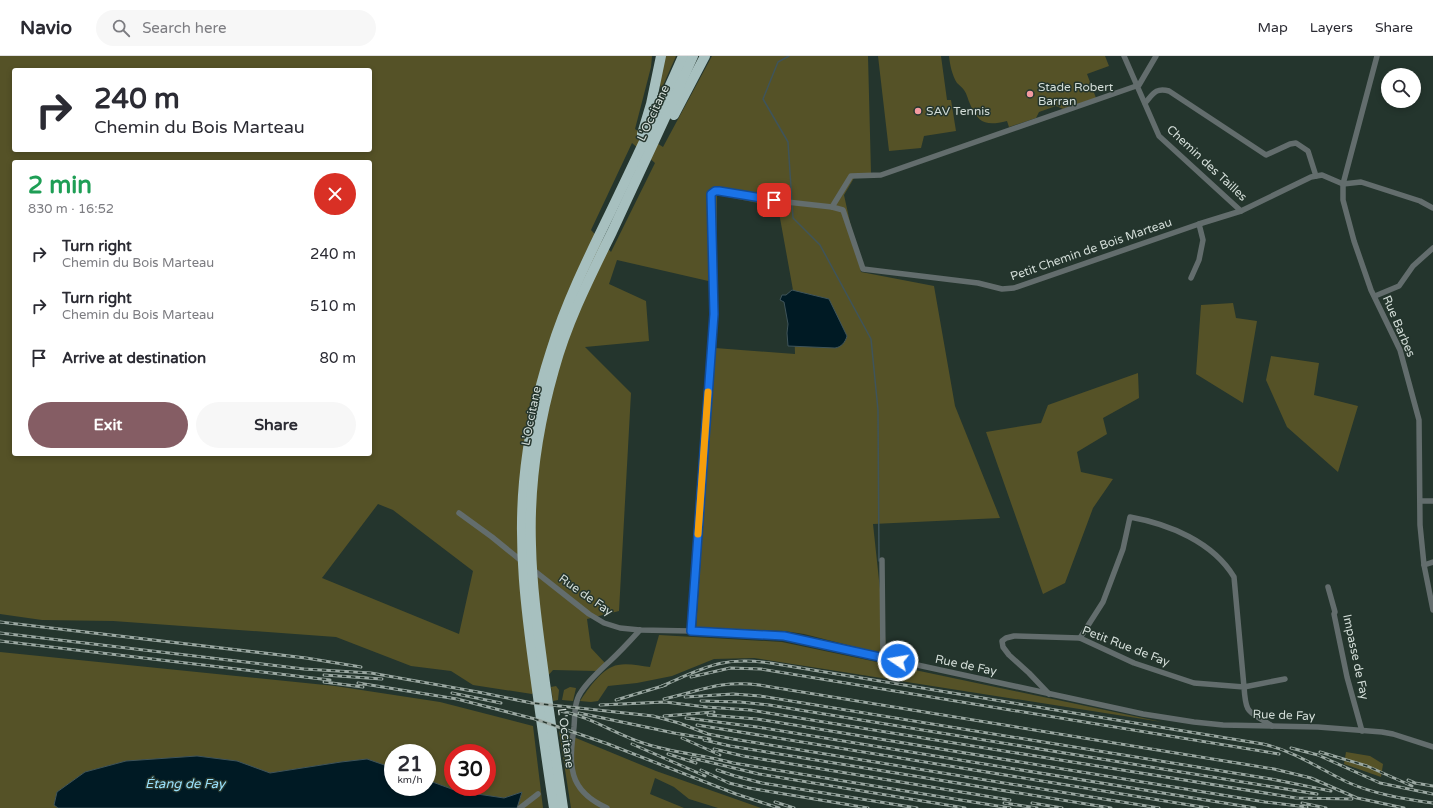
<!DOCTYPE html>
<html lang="en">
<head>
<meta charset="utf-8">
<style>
  :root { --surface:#fff; --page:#f7f7f7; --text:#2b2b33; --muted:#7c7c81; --line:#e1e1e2; --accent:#855d64 }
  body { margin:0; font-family:"Varela Round",sans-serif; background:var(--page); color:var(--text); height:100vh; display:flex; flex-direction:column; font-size:15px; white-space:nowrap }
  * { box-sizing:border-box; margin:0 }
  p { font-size:13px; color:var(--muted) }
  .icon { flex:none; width:22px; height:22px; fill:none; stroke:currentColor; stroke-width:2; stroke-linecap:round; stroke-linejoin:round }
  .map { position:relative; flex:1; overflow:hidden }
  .drawer { position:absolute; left:12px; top:104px; width:360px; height:296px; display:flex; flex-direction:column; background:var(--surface); border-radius:4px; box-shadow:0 2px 6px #0003 }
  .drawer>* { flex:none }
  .hud { position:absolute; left:12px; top:12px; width:360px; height:84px; border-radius:4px; box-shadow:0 2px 6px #0003; background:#fff; color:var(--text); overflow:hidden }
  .controls { position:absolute; left:1381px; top:12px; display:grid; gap:8px }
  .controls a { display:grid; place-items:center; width:40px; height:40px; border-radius:50%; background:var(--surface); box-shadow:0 2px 6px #0003; font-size:20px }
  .speed { position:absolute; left:384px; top:688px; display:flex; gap:8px; font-size:20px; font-weight:700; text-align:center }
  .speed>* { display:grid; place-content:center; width:52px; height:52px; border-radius:50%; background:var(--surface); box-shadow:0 2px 6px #0003; line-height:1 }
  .speed small { font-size:10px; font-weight:400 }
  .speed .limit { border:6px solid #d22; background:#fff; color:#111 }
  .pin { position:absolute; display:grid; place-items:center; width:34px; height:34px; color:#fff; margin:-17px; border-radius:8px; box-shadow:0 2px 6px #0006 }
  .me { position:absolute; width:44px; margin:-22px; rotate:282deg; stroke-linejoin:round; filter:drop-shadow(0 0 3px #0008) }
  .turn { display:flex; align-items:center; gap:14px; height:84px; padding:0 16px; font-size:18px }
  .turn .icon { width:52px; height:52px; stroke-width:2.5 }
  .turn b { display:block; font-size:28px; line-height:34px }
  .round { display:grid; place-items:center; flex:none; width:42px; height:42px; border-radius:21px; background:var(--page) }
  .head { display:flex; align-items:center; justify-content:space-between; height:68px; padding:0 16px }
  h1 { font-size:24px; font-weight:800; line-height:30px; color:#1e9e55 }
  .cta { display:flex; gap:8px; margin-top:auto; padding:8px 16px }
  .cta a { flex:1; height:46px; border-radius:24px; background:var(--accent); color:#fff; font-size:16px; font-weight:800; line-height:46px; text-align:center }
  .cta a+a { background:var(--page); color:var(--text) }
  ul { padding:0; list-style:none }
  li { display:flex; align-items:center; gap:12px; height:52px; padding:0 16px }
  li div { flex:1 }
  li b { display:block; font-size:15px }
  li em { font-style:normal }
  header { display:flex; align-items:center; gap:24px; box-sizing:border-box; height:56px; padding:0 20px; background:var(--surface); border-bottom:1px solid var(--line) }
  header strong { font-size:19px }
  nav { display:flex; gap:22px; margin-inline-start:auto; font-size:14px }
  .search { width:280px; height:36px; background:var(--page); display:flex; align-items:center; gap:10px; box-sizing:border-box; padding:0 14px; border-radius:22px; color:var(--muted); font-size:15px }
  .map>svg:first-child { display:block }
  .green { fill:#555227; fill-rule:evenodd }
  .water { fill:#001a24; stroke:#3f545a }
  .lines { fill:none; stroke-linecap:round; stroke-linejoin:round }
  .stream { stroke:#3f545a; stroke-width:1.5 }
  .minor { stroke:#636d6d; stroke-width:5.5 }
  .motorway { stroke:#a7c0bf; stroke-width:10 }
  .rail-casing { stroke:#9ba8a2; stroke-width:3 }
  .rail { stroke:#24352d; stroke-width:1.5; stroke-dasharray:4.5; stroke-linecap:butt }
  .route-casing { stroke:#114b97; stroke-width:10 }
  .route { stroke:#1a73e8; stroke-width:7 }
  .slow { stroke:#f59e0b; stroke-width:7 }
  .poi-dot { fill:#f49aa0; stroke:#24352d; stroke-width:1.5 }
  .labels { text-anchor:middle; stroke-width:3; stroke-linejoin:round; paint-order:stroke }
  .poi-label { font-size:12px; fill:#d3ddd8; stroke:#24352d; text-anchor:start }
  .street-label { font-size:12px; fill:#d3ddd8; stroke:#24352d }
  .water-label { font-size:13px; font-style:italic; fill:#9ae1fb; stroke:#24352d }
</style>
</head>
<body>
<header>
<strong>Navio</strong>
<div class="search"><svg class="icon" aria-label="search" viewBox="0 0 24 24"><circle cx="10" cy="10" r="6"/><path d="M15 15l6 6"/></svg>Search here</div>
<nav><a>Map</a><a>Layers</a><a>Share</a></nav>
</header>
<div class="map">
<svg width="1433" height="752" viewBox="0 0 1433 752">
  <rect width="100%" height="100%" fill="#24352d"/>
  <g class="green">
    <path d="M0,0H652L651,11L635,73L663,91L712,0H868L871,117L854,122L844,139L861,216L934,230L955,350L1000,462L873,468L887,599L804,578L784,575L696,572L715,292L795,298L793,234L778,151L717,139V227L617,204L609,228L646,245L649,285L585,291L631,337L619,555L587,563L591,592L605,607L597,615L553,614L532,638L473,629L451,615L411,610L336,581L113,565L42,564L0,558ZM14,14H370V94H14ZM632,87L655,107L611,196L591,174ZM14,106H370V398H14ZM378,448L393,454L473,515L459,578L322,522Z"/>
    <polygon points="662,0 676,0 661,34 660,28"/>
    <polygon points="878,0 941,0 947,44 951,44 956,75 924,80 921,92 889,95"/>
    <path d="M949,0H1105L1109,10L1087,18L1096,42L1063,53L1056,50L1039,56L1036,62L1009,71L1007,65C987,70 978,68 970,48C968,44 967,38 964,34C962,31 959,29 957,27C952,19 950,9 949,0Z"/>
    <polygon points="1233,247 1236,262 1257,265 1243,347 1196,318 1201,249"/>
    <polygon points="1271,300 1319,307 1314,339 1358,350 1338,416 1287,371 1266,324"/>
    <polygon points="1138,317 1139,342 1103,362 1107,378 1077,396 1081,416 1113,423 1093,452 1065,527 1043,538 986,376 1041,367 1048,349"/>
    <path d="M659,579L782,586L1162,666L754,602L714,603L672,620L637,627L608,630L598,645L591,646L580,645C588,633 603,611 618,609C628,607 640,610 650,611Z"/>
    <path d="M0,596L335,630L440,646L533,670L543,752H517L522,736L504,742L457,735L427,724V697H393V712L367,703L341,706L270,717L237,705L197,700L126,705L85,716L57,736L54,749L58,752H0ZM453,697H487V731H453Z"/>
    <polygon points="556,630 559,634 558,644 553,645 551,631"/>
    <polygon points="570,631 576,632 573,645 562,644 564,634"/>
    <polygon points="559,675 656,715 761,752 718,752 689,743 674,731 655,722 650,738 684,752 571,752"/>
    <polygon points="1346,696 1370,700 1383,708 1381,721 1344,708"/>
  </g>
  <g class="water">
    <path d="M792,234L829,243L847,280C845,287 841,291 835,292L788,290L787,277L788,268L784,246L780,244L782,239H786Z"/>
    <polygon points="197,700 237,705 270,717 341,706 367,703 393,712 393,731 427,731 427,724 457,735 504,742 522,736 517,752 58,752 54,749 57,736 85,716 126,705"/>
  </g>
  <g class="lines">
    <g class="stream">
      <polyline points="789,0 778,6 763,43 788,86 793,162 820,189 871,283 878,354 879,505"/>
      <polyline points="880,610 880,604"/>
    </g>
    <g class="minor">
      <polyline points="1124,0 1159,80 1241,155 1311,121 1322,119 1343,128 1361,126 1420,145 1433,152"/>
      <polyline points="1377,0 1343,128 1343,144 1354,185 1371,234 1400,294 1419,364 1420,469 1424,509 1433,554"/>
      <path d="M1145,47C1153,38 1156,31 1169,35L1266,99L1290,88L1296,87L1308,95L1316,120"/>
      <polyline points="832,151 851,120 881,119 1139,29 1156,0"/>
      <polyline points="1191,222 1199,204 1203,184 1199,168"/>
      <polyline points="1375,240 1399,230 1413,210 1433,192"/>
      <polyline points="1420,445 1433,445"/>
      <polyline points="459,457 492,481 524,507"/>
      <polyline points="882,504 883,602"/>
      <polyline points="1424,509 1433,506"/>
      <polyline points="532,513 589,558 604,567 620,572 640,574 691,575 784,580 1143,658 1194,666 1223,669 1318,671 1382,676 1393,678 1433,691"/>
      <polyline points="1328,531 1335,556 1334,558 1347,621 1362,675"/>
      <polyline points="691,575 714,259 710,141 712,136 719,135 787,146 832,151 843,154 863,213 978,227 1002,233 1014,232 1199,168 1241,155"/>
      <path d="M1080,582L1103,546L1123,493L1130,461C1169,468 1213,486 1234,521L1244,631L1285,623"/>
      <path d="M1049,638L1029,617L1009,599L1003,591L1002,585L1006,582L1014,580L1080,582L1134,607L1194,627L1244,631C1246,661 1249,654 1272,670"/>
      <polyline points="520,752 538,738"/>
      <path d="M607,752C567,734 569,709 574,671C575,659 574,646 581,636C589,624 600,614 610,605C621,595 630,585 640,574"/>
    </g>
    <g class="motorway">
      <polyline points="674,59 705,0"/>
      <polyline points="642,78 651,48 661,0"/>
      <path d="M554,752C547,708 541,663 535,619C526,555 518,491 524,426C528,382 537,338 551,295C566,247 588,202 610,157C635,105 660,53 683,0"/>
      <path d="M563,752C557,710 551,669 545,627C539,581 532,536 531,489C529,431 538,370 554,314C567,266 590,221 612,176C639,117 667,59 693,0"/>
    </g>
    <g class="rail-casing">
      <g id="rail">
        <polyline points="0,566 306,602 361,611"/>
        <polyline points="0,577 304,613 371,617 478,636 532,647 653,660 679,667 708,678 733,683 1159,752"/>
        <polyline points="0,585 330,624"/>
        <polyline points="324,619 382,623"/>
        <polyline points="691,621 730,612 761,613 1279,698"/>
        <polyline points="324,626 363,631"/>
        <polyline points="358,627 457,643 535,663 608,688 736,738 779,752"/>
        <path d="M662,630C704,612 721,600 770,607L1263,688C1294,695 1318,712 1347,726C1374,738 1403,743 1433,747"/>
        <polyline points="452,637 501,647"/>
        <polyline points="685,641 733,638 760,640 1271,723 1331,735"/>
        <path d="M664,643C700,635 720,624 759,629L1274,713L1311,722L1357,742L1404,752"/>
        <polyline points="616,644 666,629"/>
        <polyline points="701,645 740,646 769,649 1317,738"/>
        <polyline points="600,649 665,646 706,651 750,654 1296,742 1352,743"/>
        <path d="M560,655C590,660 616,679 646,688C674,697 704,699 733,707L1010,752"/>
        <polyline points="579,657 674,677 710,683"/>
        <polyline points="708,659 757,663 1265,746 1307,751"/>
        <polyline points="664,660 714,656"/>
        <polyline points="686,662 757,671 1255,752"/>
        <polyline points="697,669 1208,752"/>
        <polyline points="682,682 720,699"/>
        <polyline points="704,684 730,690 1111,752"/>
        <polyline points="632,688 705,720"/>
        <polyline points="1291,692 1318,699 1380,727 1433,738"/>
        <polyline points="714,693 743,700 1010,744"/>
        <polyline points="1320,696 1367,710 1412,730"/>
        <polyline points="668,698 696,707"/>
        <polyline points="692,702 759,718 965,752"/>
        <polyline points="701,714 729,727 749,732 868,752"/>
        <polyline points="717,714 735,720 762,727 917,752"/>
        <polyline points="1408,724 1415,727 1433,730"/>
        <polyline points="775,746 794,752"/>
        <polyline points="1004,747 1037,752"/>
        <polyline points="1032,747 1062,752"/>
        <polyline points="1302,747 1326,752"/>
      </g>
    </g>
    <use href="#rail" class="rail"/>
  </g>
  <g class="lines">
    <g class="route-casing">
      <polyline id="route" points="774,144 719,135 715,135 711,138 714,258 691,575 784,580 898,605"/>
    </g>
    <use href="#route" class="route"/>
    <polyline class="slow" points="698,478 708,336"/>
  </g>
  <g class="poi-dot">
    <circle cx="1030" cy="38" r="4"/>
    <circle cx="918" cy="55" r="4"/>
  </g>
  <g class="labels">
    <g class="poi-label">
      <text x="1038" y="35">Stade Robert<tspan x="1038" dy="14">Barran</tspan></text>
      <text x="926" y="59">SAV Tennis</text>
    </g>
    <g class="street-label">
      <text transform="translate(653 57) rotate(-65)" y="4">L'Occitane</text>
      <text transform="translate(1207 107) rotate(43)" y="4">Chemin des Tailles</text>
      <text transform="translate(1091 193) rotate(-19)" y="4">Petit Chemin de Bois Marteau</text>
      <text transform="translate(1399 270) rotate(67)" y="4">Rue Barbes</text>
      <text transform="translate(531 360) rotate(-79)" y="4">L'Occitane</text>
      <text transform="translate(586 539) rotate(35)" y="4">Rue de Fay</text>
      <text transform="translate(1126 590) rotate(21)" y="4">Petit Rue de Fay</text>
      <text transform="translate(1356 601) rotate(78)" y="4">Impasse de Fay</text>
      <text transform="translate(966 609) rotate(12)" y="4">Rue de Fay</text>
      <text transform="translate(1284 659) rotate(2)" y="4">Rue de Fay</text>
      <text transform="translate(566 682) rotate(82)" y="4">L'Occitane</text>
    </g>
    <g class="water-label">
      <text x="185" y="732">Étang de Fay</text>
    </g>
  </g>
</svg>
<div class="controls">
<a><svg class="icon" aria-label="search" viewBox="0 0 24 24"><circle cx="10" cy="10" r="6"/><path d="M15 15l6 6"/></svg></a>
</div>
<div class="speed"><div>21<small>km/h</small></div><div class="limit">30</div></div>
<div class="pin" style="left:774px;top:144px;background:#d93025"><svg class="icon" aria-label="arrive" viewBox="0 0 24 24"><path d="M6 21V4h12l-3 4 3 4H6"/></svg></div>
<svg class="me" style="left:898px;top:605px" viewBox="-20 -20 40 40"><circle r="17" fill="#1a73e8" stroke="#fff" stroke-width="3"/><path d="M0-11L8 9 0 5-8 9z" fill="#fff"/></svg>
<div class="hud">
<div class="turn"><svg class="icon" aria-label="right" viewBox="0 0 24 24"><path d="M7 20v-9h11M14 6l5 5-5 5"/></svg><div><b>240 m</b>Chemin du Bois Marteau</div></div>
</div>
<section class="drawer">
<div class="head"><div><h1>2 min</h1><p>830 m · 16:52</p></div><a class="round" style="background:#d93025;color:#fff"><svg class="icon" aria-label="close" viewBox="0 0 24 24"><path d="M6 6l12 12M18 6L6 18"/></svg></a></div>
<ul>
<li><svg class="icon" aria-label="right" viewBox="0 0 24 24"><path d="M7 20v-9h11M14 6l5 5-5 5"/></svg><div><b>Turn right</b><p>Chemin du Bois Marteau</p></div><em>240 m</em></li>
<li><svg class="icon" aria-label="right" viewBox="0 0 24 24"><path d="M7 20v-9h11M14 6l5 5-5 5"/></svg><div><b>Turn right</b><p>Chemin du Bois Marteau</p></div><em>510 m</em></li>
<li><svg class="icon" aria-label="arrive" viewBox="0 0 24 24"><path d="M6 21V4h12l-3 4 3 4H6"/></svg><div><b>Arrive at destination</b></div><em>80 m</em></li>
</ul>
<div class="cta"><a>Exit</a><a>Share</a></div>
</section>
</div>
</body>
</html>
